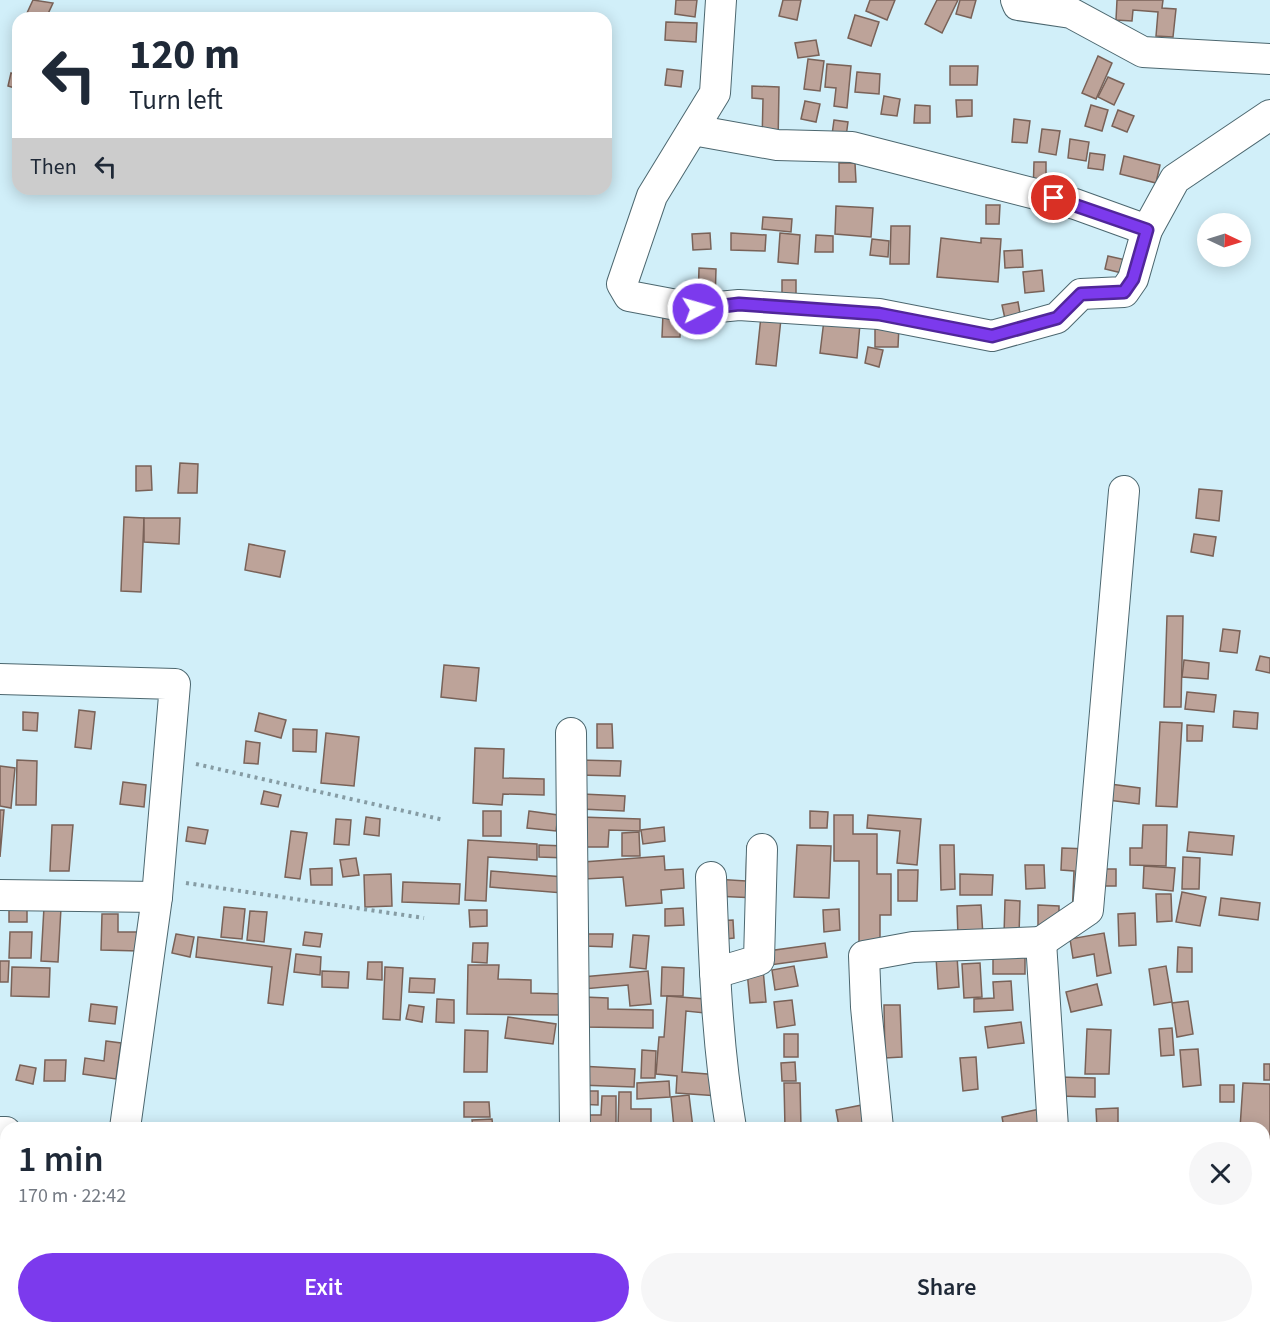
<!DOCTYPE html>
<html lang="en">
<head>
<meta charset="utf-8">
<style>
  :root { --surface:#fff; --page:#f6f6f7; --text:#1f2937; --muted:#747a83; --accent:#7c3aed }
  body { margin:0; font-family:"Source Sans 3",sans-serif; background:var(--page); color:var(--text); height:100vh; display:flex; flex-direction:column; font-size:22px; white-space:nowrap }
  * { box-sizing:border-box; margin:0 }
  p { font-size:20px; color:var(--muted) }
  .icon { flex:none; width:33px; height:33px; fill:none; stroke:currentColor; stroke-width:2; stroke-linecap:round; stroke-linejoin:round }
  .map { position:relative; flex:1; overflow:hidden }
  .sheet { position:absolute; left:0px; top:1122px; width:1270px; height:212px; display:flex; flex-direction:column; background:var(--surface); border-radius:18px 18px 0 0; box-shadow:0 3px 15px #0003 }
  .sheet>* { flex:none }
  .top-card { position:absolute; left:12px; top:12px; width:600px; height:183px; border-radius:18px; box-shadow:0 3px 15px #0003; background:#fff; color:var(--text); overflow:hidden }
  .needle { width:39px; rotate:94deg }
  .fabs { position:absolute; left:1197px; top:213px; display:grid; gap:12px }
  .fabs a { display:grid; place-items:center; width:54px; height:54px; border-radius:50%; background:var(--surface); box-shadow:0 3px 15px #0003; font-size:30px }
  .pin { position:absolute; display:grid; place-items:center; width:51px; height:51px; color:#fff; margin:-26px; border:3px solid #fff; border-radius:50%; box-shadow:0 2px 6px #0007 }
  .me { position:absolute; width:66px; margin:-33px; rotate:84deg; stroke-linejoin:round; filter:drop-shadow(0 0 4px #0008) }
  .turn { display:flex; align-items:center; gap:21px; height:126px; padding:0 18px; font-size:27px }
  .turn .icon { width:78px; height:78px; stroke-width:2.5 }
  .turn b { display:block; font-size:42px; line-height:51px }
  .then { display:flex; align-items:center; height:57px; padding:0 18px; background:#0003; gap:12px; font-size:22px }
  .round { display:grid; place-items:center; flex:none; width:63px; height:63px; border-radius:32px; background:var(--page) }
  .headline { display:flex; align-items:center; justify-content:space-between; height:102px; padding:0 18px }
  h1 { font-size:36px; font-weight:600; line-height:45px }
  .primary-button { display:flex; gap:12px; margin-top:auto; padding:12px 18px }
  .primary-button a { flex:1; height:69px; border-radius:36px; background:var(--accent); color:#fff; font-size:24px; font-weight:600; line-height:69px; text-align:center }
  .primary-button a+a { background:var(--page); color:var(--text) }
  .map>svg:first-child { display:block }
  .building { fill:#bda399; stroke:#796258; stroke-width:1.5 }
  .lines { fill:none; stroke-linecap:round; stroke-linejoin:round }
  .minor-casing { stroke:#4c676f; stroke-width:32 }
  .path { stroke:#869ca4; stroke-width:4; stroke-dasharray:3 4.5; stroke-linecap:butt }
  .minor { stroke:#fff; stroke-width:30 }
  .route-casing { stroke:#51269a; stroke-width:15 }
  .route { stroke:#7c3aed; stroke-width:10 }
</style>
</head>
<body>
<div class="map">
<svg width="1270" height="1333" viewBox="0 0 1270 1333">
  <rect width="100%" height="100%" fill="#d1eff9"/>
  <g class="building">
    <polygon points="33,0 53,3 46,18 27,13"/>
    <polygon points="676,0 697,0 695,17 675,14"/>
    <polygon points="783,0 801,0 797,20 779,16"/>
    <polygon points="870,0 895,0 887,20 866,11"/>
    <polygon points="937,0 958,0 942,33 925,24"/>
    <polygon points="960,0 976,0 971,18 956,14"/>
    <polygon points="1117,0 1163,0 1162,8 1176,9 1173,37 1156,36 1158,12 1133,10 1132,21 1116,20"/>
    <polygon points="855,15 879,22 871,46 848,38"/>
    <polygon points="666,22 697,23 696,42 665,40"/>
    <polygon points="816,40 819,55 798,58 795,43"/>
    <polygon points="1098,56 1112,63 1096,99 1082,93"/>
    <polygon points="808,59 824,61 820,91 804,89"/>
    <polygon points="827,64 851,66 847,108 834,106 836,88 825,87"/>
    <polygon points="950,66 978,66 977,85 950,85"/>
    <polygon points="667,69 683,71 681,87 665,85"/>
    <polygon points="857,72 880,74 879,94 855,92"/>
    <polygon points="11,73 18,75 18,89 8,86"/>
    <polygon points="1108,77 1124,84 1114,105 1098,97"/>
    <polygon points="752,86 779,87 778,144 762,143 763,99 752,98"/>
    <polygon points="884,96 900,99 897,116 881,114"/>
    <polygon points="956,100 972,100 972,116 957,117"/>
    <polygon points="805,101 820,104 816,122 801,119"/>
    <polygon points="915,105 930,106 930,123 914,123"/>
    <polygon points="1091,105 1108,110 1102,131 1085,126"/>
    <polygon points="1118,110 1134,116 1127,132 1112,126"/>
    <polygon points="1014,119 1030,121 1027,143 1012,142"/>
    <polygon points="834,120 848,122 845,144 831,142"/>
    <polygon points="1042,129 1060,131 1056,155 1039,152"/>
    <polygon points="1070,139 1089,142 1086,161 1068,158"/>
    <polygon points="1090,153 1105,155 1103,170 1088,168"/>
    <polygon points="1124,156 1160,165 1156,183 1120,174"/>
    <polygon points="1034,162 1046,162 1046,194 1033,193"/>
    <polygon points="839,163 855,163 856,182 839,182"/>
    <polygon points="986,205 1000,205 999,224 986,224"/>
    <polygon points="836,206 873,208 871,237 835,234"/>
    <polygon points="763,217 792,219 791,232 762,229"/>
    <polygon points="891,226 910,226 909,264 890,264"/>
    <polygon points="710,233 711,249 693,250 692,234"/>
    <polygon points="731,233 766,235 765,251 731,250"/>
    <polygon points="780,233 800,235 798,264 778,262"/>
    <polygon points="816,235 833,236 833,252 815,252"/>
    <polygon points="941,238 981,243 981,238 1001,239 998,282 937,277"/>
    <polygon points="872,239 889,241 888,257 870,255"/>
    <polygon points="1022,250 1023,267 1005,268 1004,251"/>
    <polygon points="1108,256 1126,260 1122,273 1105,269"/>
    <polygon points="699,268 716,269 715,303 698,302"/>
    <polygon points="1042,270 1044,291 1025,293 1023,272"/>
    <rect x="782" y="280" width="14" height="26"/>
    <polygon points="1018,302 1022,325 1007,328 1002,305"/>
    <polygon points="663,313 681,314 680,337 662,337"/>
    <polygon points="761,316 781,319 776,366 756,364"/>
    <polygon points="824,320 860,324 857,358 820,353"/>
    <polygon points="875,326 899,326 898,347 875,347"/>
    <polygon points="868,347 883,350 879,367 865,363"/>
    <polygon points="180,463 198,464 197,493 178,493"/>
    <polygon points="136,466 151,466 152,490 136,491"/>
    <polygon points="1199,489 1222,491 1219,521 1196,518"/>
    <polygon points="124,517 144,518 141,592 121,591"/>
    <polygon points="144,518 180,518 179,544 144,542"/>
    <polygon points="1194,534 1216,537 1213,556 1191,552"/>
    <polygon points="249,544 285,551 280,577 245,570"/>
    <polygon points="1167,616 1183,616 1181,707 1164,707"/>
    <polygon points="1223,629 1240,631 1237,653 1220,651"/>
    <polygon points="1260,656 1270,658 1270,673 1256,670"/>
    <polygon points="1184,660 1209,663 1208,679 1182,677"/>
    <polygon points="444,665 479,668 476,701 441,697"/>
    <polygon points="1187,692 1216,695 1214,712 1185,709"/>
    <polygon points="79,710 95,712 91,749 75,747"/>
    <polygon points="1234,711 1258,713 1257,729 1233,727"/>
    <polygon points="23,712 38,713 37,731 23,730"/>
    <polygon points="259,713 286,720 281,738 255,731"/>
    <polygon points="1160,722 1182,723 1177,807 1156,806"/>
    <polygon points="597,724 612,724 613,748 597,748"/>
    <polygon points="1187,725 1203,726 1202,741 1187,741"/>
    <polygon points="293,729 317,730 316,752 293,751"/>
    <polygon points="326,733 359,737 354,786 321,783"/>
    <polygon points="246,741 260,743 258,764 244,763"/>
    <polygon points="475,748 504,749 503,778 544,779 544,795 503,794 502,805 473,803"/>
    <polygon points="17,760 37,761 36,805 16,805"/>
    <polygon points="578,760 621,761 620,776 577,775"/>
    <polygon points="0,766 15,768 11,808 0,806"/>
    <polygon points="123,782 146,785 144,807 120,804"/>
    <polygon points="1110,784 1140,788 1139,804 1108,800"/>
    <polygon points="264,791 281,795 278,807 261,804"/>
    <polygon points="582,794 625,796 624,811 581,809"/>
    <polygon points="0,810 4,810 0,857"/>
    <rect x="483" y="811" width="18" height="25"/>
    <polygon points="529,811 558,815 556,831 527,828"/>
    <polygon points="810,811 828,812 827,828 810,828"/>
    <polygon points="834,815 853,815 853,834 877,834 877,874 891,874 891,915 880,915 880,949 859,949 859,861 834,861"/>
    <polygon points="868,815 921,819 917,865 897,863 900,831 867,828"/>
    <polygon points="366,817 380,819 379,836 364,834"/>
    <polygon points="581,817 640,819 640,831 609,830 608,847 580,847"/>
    <polygon points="336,819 351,820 349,845 334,844"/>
    <polygon points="52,825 73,825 69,871 50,871"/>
    <polygon points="1143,825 1167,825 1166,866 1130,865 1130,848 1142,848"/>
    <polygon points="188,827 208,830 205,844 186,841"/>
    <polygon points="664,827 665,841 643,844 641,830"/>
    <polygon points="291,831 307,833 300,879 285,877"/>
    <polygon points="639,832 640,856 622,856 622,833"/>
    <polygon points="1189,832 1234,836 1232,855 1187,851"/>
    <polygon points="468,840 537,844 537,860 488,857 486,901 465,900"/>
    <polygon points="539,845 566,846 566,858 539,857"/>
    <polygon points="797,845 831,846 829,898 794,897"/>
    <polygon points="940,845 954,845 955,889 941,890"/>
    <polygon points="747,846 758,847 757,898 714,896 715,879 746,881"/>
    <polygon points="1062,848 1089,849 1072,918 1074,871 1061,870"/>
    <polygon points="664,856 665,870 683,869 684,888 661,890 662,903 626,906 623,877 584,879 583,862"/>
    <polygon points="1183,857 1200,858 1199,889 1182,889"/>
    <polygon points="356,858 359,875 343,877 340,860"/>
    <polygon points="1025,865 1044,865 1045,888 1026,889"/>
    <polygon points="1144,866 1175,868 1173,891 1143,888"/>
    <polygon points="332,868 332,885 311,885 310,869"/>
    <rect x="1101" y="869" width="15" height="17"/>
    <polygon points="898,870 918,870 917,901 898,901"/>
    <polygon points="491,871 564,877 563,893 490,887"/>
    <polygon points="391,874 392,906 365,907 364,875"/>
    <polygon points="960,874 993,875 992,895 960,895"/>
    <polygon points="403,882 460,884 459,904 402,902"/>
    <polygon points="1182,892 1206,897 1200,926 1176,922"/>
    <polygon points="1156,894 1171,894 1172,921 1157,922"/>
    <polygon points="1221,898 1260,903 1258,920 1219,915"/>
    <polygon points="1005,900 1020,901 1019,935 1004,935"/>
    <rect x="9" y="905" width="18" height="17"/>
    <polygon points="981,905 983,936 958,937 957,906"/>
    <polygon points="1038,905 1059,906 1059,932 1038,932"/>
    <polygon points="44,907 61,908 58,962 41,961"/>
    <polygon points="224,907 245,909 242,939 221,937"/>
    <polygon points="683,908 684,925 665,926 665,909"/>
    <polygon points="839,909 840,930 824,932 823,910"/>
    <polygon points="469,910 487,910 487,926 470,927"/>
    <polygon points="250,911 267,912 264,942 247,940"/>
    <polygon points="1135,913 1136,945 1119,946 1118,914"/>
    <polygon points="102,914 118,914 118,932 139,932 139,951 101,950"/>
    <polygon points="733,920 734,938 716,940 715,921"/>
    <polygon points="10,932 32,932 31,958 9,958"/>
    <polygon points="305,932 322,934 320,947 303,945"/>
    <polygon points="1104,933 1111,973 1097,976 1094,954 1073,958 1070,939"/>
    <polygon points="176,934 194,937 190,957 172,953"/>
    <polygon points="585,934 613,934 612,947 584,946"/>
    <polygon points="633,935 649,936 646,969 630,967"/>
    <polygon points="198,937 291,949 283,1005 268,1003 272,967 196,957"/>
    <polygon points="473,943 488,943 487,963 472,962"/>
    <polygon points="825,943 827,957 770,965 768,951"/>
    <polygon points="1178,947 1192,948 1192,972 1177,972"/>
    <polygon points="296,954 321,957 320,975 294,972"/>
    <polygon points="957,956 959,987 938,989 936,957"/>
    <polygon points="993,956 1025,957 1025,974 993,974"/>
    <polygon points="0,961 9,961 8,982 0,982"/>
    <polygon points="368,962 382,962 382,980 367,979"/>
    <polygon points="980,963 982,997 964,998 962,964"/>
    <polygon points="468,965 499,965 498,979 531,980 531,993 564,994 564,1015 467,1014"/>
    <polygon points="794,966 798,986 775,990 772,970"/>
    <polygon points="1166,966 1172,1002 1154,1005 1149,969"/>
    <polygon points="12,967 50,968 49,997 11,996"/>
    <polygon points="385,967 403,968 400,1020 383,1019"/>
    <polygon points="662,967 684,968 683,996 661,996"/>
    <polygon points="763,969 766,1002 750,1003 747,971"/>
    <polygon points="322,971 349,972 348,988 322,987"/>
    <polygon points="648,971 651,1004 630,1006 628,985 583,989 582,977"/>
    <polygon points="410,978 435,979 434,993 409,992"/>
    <polygon points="1011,981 1013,1010 974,1012 974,999 994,998 993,982"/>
    <polygon points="1097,984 1102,1005 1071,1012 1066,992"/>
    <polygon points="667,996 706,999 705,1013 686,1011 682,1072 720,1075 719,1096 676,1093 677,1076 656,1074 659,1037 664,1037"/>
    <polygon points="584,997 608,998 608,1009 653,1010 653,1028 583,1027"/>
    <polygon points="437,999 454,1000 454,1023 436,1022"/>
    <polygon points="792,1000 795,1025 777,1028 774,1002"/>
    <polygon points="1188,1001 1193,1034 1177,1037 1172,1003"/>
    <polygon points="91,1004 117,1007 115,1024 89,1021"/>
    <polygon points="409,1005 424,1007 422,1022 406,1019"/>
    <polygon points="884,1005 900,1005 902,1057 885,1058"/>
    <polygon points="508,1017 556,1024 553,1044 505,1038"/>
    <polygon points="1021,1022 1024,1043 988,1048 985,1027"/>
    <polygon points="1172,1028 1174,1055 1161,1056 1159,1029"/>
    <polygon points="1087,1029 1111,1030 1109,1074 1085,1074"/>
    <polygon points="465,1030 488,1031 487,1072 464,1072"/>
    <rect x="784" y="1034" width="14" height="23"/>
    <polygon points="106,1041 121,1043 116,1079 83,1074 85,1058 104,1061"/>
    <polygon points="1198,1049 1201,1085 1183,1087 1180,1050"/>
    <polygon points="642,1050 656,1051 655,1078 641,1078"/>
    <polygon points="976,1057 978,1089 963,1091 960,1058"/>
    <polygon points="45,1060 66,1060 65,1081 44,1081"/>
    <polygon points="795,1062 796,1081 782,1081 781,1063"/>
    <rect x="1264" y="1064" width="6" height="16"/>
    <polygon points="20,1065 36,1068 33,1084 16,1080"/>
    <polygon points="579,1066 635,1069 634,1087 579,1085"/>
    <polygon points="1058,1077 1095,1078 1095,1097 1057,1096"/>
    <polygon points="669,1081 670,1097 637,1099 637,1083"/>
    <polygon points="784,1083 800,1083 801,1128 785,1128"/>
    <polygon points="1243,1083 1270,1084 1270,1143 1264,1143 1264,1128 1240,1128"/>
    <rect x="1220" y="1085" width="14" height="17"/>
    <polygon points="578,1091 598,1091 598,1105 577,1104"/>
    <polygon points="619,1092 631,1092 631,1109 651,1109 651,1126 618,1126"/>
    <polygon points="689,1095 693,1128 674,1128 671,1097"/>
    <polygon points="602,1096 616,1096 616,1128 580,1128 581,1115 601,1115"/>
    <polygon points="464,1102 489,1102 490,1117 464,1117"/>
    <polygon points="862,1105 864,1123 839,1127 836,1110"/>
    <polygon points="1118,1108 1118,1128 1097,1128 1096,1109"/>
    <polygon points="1040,1109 1040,1128 1004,1128 1002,1117"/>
    <polygon points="492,1119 493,1128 473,1128 472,1120"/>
    <polygon points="1265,1150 1270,1150 1270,1233 1264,1232"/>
    <polygon points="474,1328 513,1328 513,1330 474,1333"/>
    <rect x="648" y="1328" width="19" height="5"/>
    <polygon points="858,1328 892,1328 893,1333 859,1333"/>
    <polygon points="900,1328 948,1328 949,1332 901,1333"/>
    <polygon points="992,1328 1014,1328 1015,1333 994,1333"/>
    <polygon points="1102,1328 1134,1328 1135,1333 1102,1333"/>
  </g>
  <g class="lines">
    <g class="minor-casing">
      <g id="minor">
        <polyline points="721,0 715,93 652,196 622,284 629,296 698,309 739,305 879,314 992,336 1057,318 1081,294 1124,292 1133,279 1147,230 1175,179 1270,115"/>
        <polyline points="1016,0 1018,5 1071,13 1143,52 1270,59"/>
        <polyline points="693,130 777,145 852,147 1075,204 1147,230"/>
        <polyline points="0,679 175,684 157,897 125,1128"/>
        <polyline points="571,733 575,1128"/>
        <path d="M711,877C714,961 717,1045 731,1128"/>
        <polyline points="0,895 157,897"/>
        <polyline points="1041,942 1088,910 1124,491"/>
        <polyline points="715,973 759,960 762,849"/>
        <polyline points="878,1128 866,1007 864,956 913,947 1041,942 1053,1128"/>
        <polyline points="0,1132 6,1132"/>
        <polyline points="0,1318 6,1319"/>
        <polyline points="114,1328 114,1333"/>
        <polyline points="590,1328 590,1333"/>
        <polyline points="761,1328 762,1333"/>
        <polyline points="1073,1328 1074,1333"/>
      </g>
    </g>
    <g class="path">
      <polyline points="196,764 444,820"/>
      <polyline points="186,883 424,918"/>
    </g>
    <use href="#minor" class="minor"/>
  </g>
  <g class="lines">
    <g class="route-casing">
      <polyline id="route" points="698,309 739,304 879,314 992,336 1057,318 1081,294 1124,292 1133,279 1147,230 1054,198"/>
    </g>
    <use href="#route" class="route"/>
  </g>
</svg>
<div class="fabs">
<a><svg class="needle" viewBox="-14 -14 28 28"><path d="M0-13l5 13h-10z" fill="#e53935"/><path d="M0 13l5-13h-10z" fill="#747a83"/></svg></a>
</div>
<div class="pin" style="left:1054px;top:198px;background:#d93025"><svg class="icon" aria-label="arrive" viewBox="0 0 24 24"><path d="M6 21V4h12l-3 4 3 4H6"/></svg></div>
<svg class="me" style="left:698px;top:309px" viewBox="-20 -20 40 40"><circle r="17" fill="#7c3aed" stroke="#fff" stroke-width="3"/><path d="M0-11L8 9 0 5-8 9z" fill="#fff"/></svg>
<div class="top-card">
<div class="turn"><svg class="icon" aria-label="left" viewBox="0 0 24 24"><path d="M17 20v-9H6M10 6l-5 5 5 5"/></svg><div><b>120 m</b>Turn left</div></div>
<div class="then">Then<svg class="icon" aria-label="left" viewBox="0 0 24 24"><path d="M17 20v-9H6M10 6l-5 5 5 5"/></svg></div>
</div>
<section class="sheet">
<div class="headline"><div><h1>1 min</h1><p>170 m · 22:42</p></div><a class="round"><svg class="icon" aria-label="close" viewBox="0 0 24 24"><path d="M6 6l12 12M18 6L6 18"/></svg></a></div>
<div class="primary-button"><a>Exit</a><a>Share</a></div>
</section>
</div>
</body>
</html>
